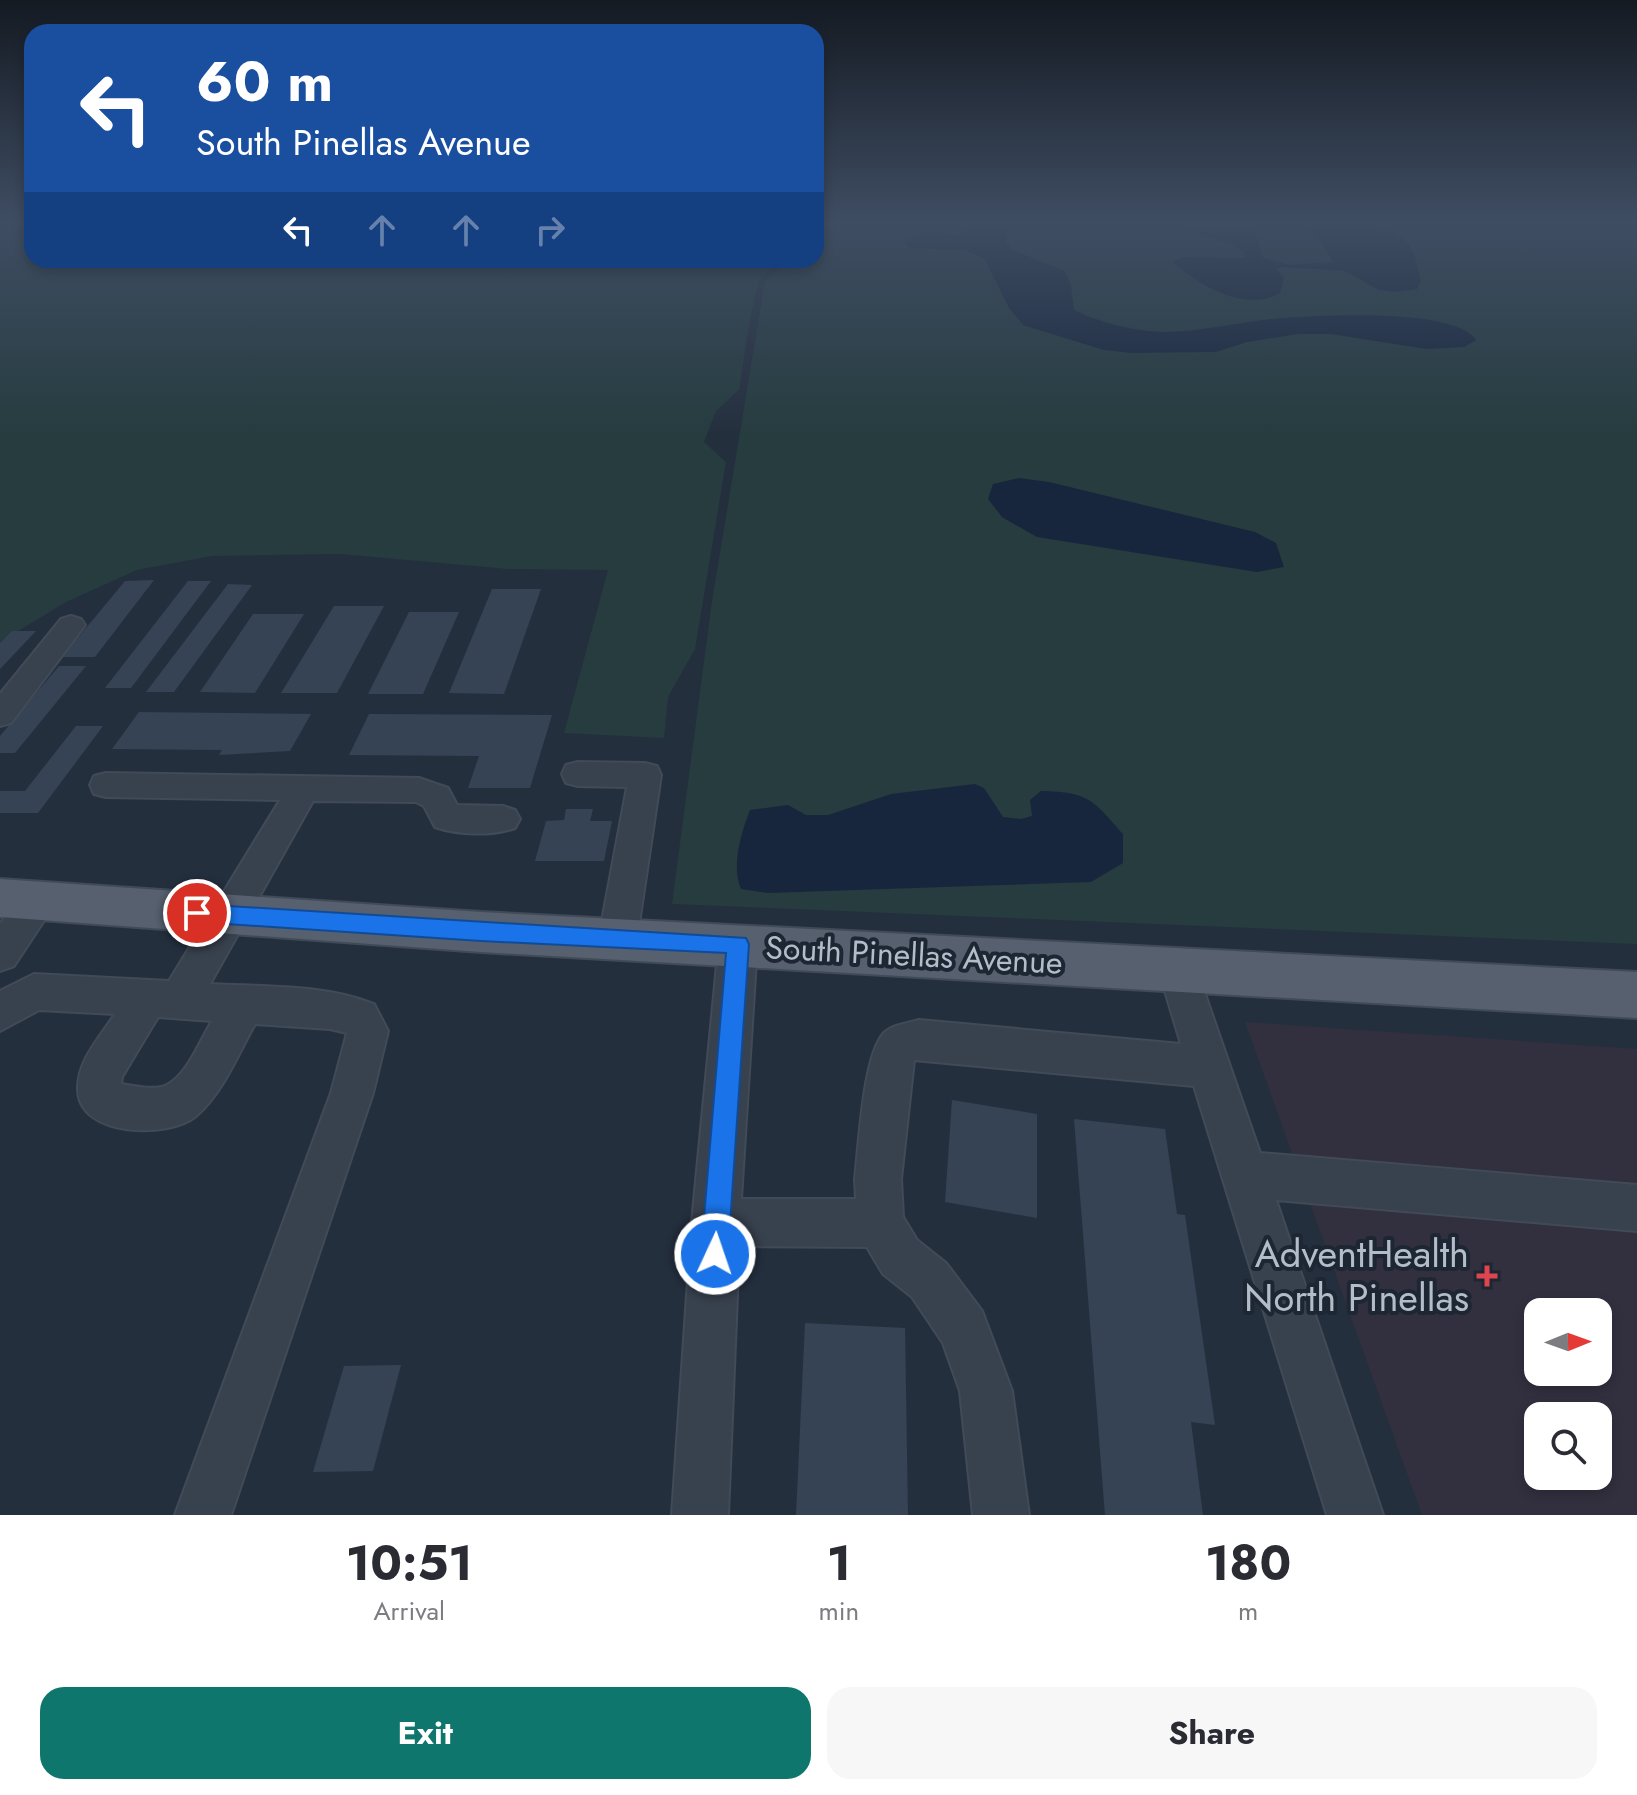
<!DOCTYPE html>
<html lang="en">
<head>
<meta charset="utf-8">
<style>
  :root { --surface:#fff; --page:#f7f7f7; --text:#2b2b33; --muted:#7c7c81; --accent:#0f766e }
  body { margin:0; font-family:Jost,sans-serif; background:var(--page); color:var(--text); height:100vh; display:flex; flex-direction:column; font-size:30px; white-space:nowrap }
  * { box-sizing:border-box; margin:0 }
  p { font-size:26px; color:var(--muted) }
  .icon { flex:none; width:44px; height:44px; fill:none; stroke:currentColor; stroke-width:2; stroke-linecap:round; stroke-linejoin:round }
  .map { position:relative; height:1515px; overflow:hidden }
  .sheet { display:flex; flex-direction:column; background:var(--surface); flex:1 }
  .sheet>* { flex:none }
  .hud { position:absolute; left:24px; top:24px; width:800px; height:244px; border-radius:24px; box-shadow:0 4px 12px #0003; background:#1a4fa0; color:#fff; overflow:hidden }
  .needle { width:52px; rotate:89deg }
  .tools { position:absolute; left:1524px; top:1298px; display:grid; gap:16px }
  .tools a { display:grid; place-items:center; width:88px; height:88px; border-radius:16px; background:var(--surface); box-shadow:0 4px 12px #0003; font-size:40px }
  .pin { position:absolute; display:grid; place-items:center; width:68px; height:68px; color:#fff; margin:-34px; border:4px solid #fff; border-radius:50%; box-shadow:0 2px 8px #0007 }
  .me { position:absolute; width:88px; margin:-44px; rotate:3deg; stroke-linejoin:round; filter:drop-shadow(0 0 6px #0008) }
  .turn { display:flex; align-items:center; gap:28px; height:168px; padding:0 40px; font-size:36px }
  .turn .icon { width:104px; height:104px; stroke-width:2.5 }
  .turn b { display:block; font-size:56px; line-height:68px }
  .lanes { display:flex; align-items:center; height:76px; padding:0 40px; background:#0003; justify-content:center; gap:40px; direction:ltr }
  .lanes .off { opacity:.35 }
  .eta { display:flex; justify-content:space-evenly; align-items:center; height:136px; text-align:center }
  .eta b { font-size:48px; font-weight:700; line-height:56px }
  .primary-button { display:flex; gap:16px; margin-top:auto; padding:16px 40px }
  .primary-button a { flex:1; height:92px; border-radius:24px; background:var(--accent); color:#fff; font-size:32px; font-weight:700; line-height:92px; text-align:center }
  .primary-button a+a { background:var(--page); color:var(--text) }
  .map>svg:first-child { display:block }
  .medical { fill:#32303f; fill-rule:evenodd }
  .green { fill:#263c3f }
  .water { fill:#17263c }
  .building { fill:#364354 }
  .lines { fill:none; stroke-linecap:round; stroke-linejoin:round }
  .minor-casing { stroke:#414a57; stroke-width:4 }
  .major-casing { stroke:#414a57; stroke-width:4 }
  .minor { fill:#38414e; fill-rule:evenodd }
  .major { fill:#56606e; fill-rule:evenodd }
  .route { fill:#1a73e8; stroke:#114b97; stroke-width:2 }
  .health-dot { fill:#e0444e; stroke:#1d2633; stroke-width:3 }
  .labels { text-anchor:middle; stroke-width:8; stroke-linejoin:round; paint-order:stroke }
  .street-label { font-size:32px; fill:#b4bcc9; stroke:#1d2633 }
  .near-poi-label { font-size:38px; fill:#b4bcc9; stroke:#1d2633; text-anchor:end }
</style>
</head>
<body>
<div class="map">
<svg width="1637" height="1515" viewBox="0 0 1637 1515">
  <rect width="100%" height="100%" fill="#242f3e"/>
  <path class="medical" d="M1245,1022L1637,1049V1515H1422ZM1538,1312H1598V1372H1538ZM1538,1416H1598V1476H1538Z"/>
  <g class="green">
    <polygon points="0,223 32,223 32,260 780,260 759,280 749,325 739,390 716,411 704,442 726,462 695,649 668,697 664,738 564,733 608,570 508,569 340,554 212,556 137,570 66,602 0,642"/>
    <polygon points="831,223 1637,223 1637,944 672,904 712,601 765,281 789,260 816,260 816,236"/>
  </g>
  <g class="water">
    <path d="M967,223H1009L1006,242L1013,250L1065,271L1071,285L1074,310C1101,323 1133,331 1163,332C1205,332 1245,320 1285,318C1322,315 1457,308 1476,340L1464,347L1427,349L1331,334H1298L1247,342L1216,352L1131,353L1104,350L1023,325L1009,308L984,258L964,250L909,248L903,242L928,232L961,235L969,228Z"/>
    <path d="M1140,223L1254,229L1263,258L1290,265L1333,262L1320,240L1295,223C1326,223 1396,216 1412,250C1417,259 1418,271 1421,281L1417,289L1394,292L1379,290L1345,271L1281,267L1276,269L1284,278L1280,293C1244,313 1200,285 1172,262L1183,257L1244,258V252L1233,245L1184,230Z"/>
    <polygon points="1019,478 1049,482 1255,532 1276,543 1284,567 1257,572 1037,537 1002,517 988,499 993,484"/>
    <path d="M975,784L984,788L1003,817L1021,819L1032,816L1030,800L1041,791C1089,792 1093,800 1123,834V863L1091,882L768,893L741,889C731,866 741,833 750,810L788,805L806,815H828L891,794Z"/>
  </g>
  <g class="building">
    <polygon points="154,580 95,657 62,657 125,581"/>
    <polygon points="188,581 211,581 131,688 105,688"/>
    <polygon points="228,584 252,585 174,692 146,692"/>
    <polygon points="492,589 541,589 504,694 449,693"/>
    <polygon points="334,606 384,606 337,693 281,693"/>
    <polygon points="409,612 459,612 423,694 368,694"/>
    <polygon points="253,614 304,614 255,693 200,692"/>
    <polygon points="12,631 36,631 0,669 0,643"/>
    <polygon points="59,666 86,666 15,753 0,753 0,736"/>
    <polygon points="139,712 311,714 290,751 219,755 222,750 112,749"/>
    <polygon points="369,714 552,715 530,788 468,788 479,756 349,755"/>
    <polygon points="76,726 103,726 38,813 0,813 0,791 25,791"/>
    <polygon points="566,809 593,809 590,821 612,821 604,861 535,861 546,821 564,820"/>
    <polygon points="952,1100 1037,1114 1037,1218 945,1202"/>
    <polygon points="1074,1119 1165,1129 1177,1214 1185,1215 1215,1425 1191,1422 1203,1515 1105,1515"/>
    <polygon points="805,1323 905,1328 908,1515 796,1515"/>
    <polygon points="401,1365 373,1471 313,1472 344,1366"/>
  </g>
  <g class="lines">
    <g class="minor-casing">
      <g id="minor">
        <polygon points="71,616 81,619 85,625 11,723 0,726 0,694 61,619"/>
        <polygon points="578,762 645,763 657,766 661,775 637,937 631,949 618,953 605,949 599,937 627,787 578,786 566,783 562,774 566,765"/>
        <path d="M106,773L419,778L448,788L457,805L503,806L515,810L520,819L515,828C492,836 458,835 435,827L424,806L416,802L313,801L210,984C264,987 323,984 374,1004L388,1031L373,1093L231,1515H175L331,1093L347,1033L330,1029L255,1024C238,1054 223,1093 196,1116C169,1139 79,1137 78,1090C77,1061 100,1037 115,1014L39,1010L0,1031V991L34,974L169,981L280,800L106,797L94,794L90,785L94,776ZM158,1017L212,1021C200,1040 188,1074 167,1085C155,1091 134,1086 121,1084L122,1077Z"/>
        <polygon points="39,886 52,890 57,901 14,966 0,971 0,924 26,890"/>
        <path d="M738,927L751,932L757,944L741,1199H856L855,1179C859,1146 863,1055 884,1033C892,1025 908,1023 919,1020L1181,1044L1159,971L1164,959L1178,954L1192,959L1197,971L1260,1153L1637,1185V1231L1276,1200L1383,1515H1327L1194,1086L914,1060L901,1179L903,1217L917,1240L946,1263L982,1311L1012,1391L1029,1515H973L960,1391L943,1343L912,1297L883,1274L867,1247L739,1246L728,1515H672L692,1222L719,944L725,932Z"/>
      </g>
    </g>
    <g class="major-casing">
      <polygon id="major" points="0,879 481,912 1637,972 1637,1018 481,952 0,917"/>
    </g>
    <use href="#minor" class="minor"/>
    <use href="#major" class="major"/>
  </g>
  <linearGradient id="sky" x2="0" y2="1"><stop stop-color="#141a22"/><stop offset="0.51" stop-color="#3f4d63"/><stop offset="1" stop-color="#3f4d63" stop-opacity="0"/></linearGradient>
  <rect width="1637" height="435" fill="url(#sky)"/>
  <polygon class="route" points="197,904 746,938 749,944 728,1254 724,1264 715,1268 705,1264 701,1254 726,953 481,941 197,922 189,919 186,913 189,906"/>
  <path class="health-dot" d="M1483 1264h8v8h8v8h-8v8h-8v-8h-8v-8h8z"/>
  <g class="labels">
    <g class="street-label">
      <text transform="translate(914 955) rotate(3)" y="11">South Pinellas Avenue</text>
    </g>
    <g class="near-poi-label">
      <text x="1469" y="1267">AdventHealth<tspan x="1469" dy="44">North Pinellas</tspan></text>
    </g>
  </g>
</svg>
<div class="tools">
<a><svg class="needle" viewBox="-14 -14 28 28"><path d="M0-13l5 13h-10z" fill="#e53935"/><path d="M0 13l5-13h-10z" fill="#7c7c81"/></svg></a>
<a><svg class="icon" aria-label="search" viewBox="0 0 24 24"><circle cx="10" cy="10" r="6"/><path d="M15 15l6 6"/></svg></a>
</div>
<div class="pin" style="left:197px;top:913px;background:#d93025"><svg class="icon" aria-label="arrive" viewBox="0 0 24 24"><path d="M6 21V4h12l-3 4 3 4H6"/></svg></div>
<svg class="me" style="left:715px;top:1254px" viewBox="-20 -20 40 40"><circle r="17" fill="#1a73e8" stroke="#fff" stroke-width="3"/><path d="M0-11L8 9 0 5-8 9z" fill="#fff"/></svg>
<div class="hud">
<div class="turn"><svg class="icon" aria-label="left" viewBox="0 0 24 24"><path d="M17 20v-9H6M10 6l-5 5 5 5"/></svg><div><b>60 m</b>South Pinellas Avenue</div></div>
<div class="lanes"><svg class="icon" aria-label="left" viewBox="0 0 24 24"><path d="M17 20v-9H6M10 6l-5 5 5 5"/></svg><svg class="icon off" aria-label="ahead" viewBox="0 0 24 24"><path d="M12 20V5M6 11l6-6 6 6"/></svg><svg class="icon off" aria-label="ahead" viewBox="0 0 24 24"><path d="M12 20V5M6 11l6-6 6 6"/></svg><svg class="icon off" aria-label="right" viewBox="0 0 24 24"><path d="M7 20v-9h11M14 6l5 5-5 5"/></svg></div>
</div>
</div>
<section class="sheet">
<div class="eta">
<div><b>10:51</b><p>Arrival</p></div>
<div><b>1</b><p>min</p></div>
<div><b>180</b><p>m</p></div>
</div>
<div class="primary-button"><a>Exit</a><a>Share</a></div>
</section>
</body>
</html>
